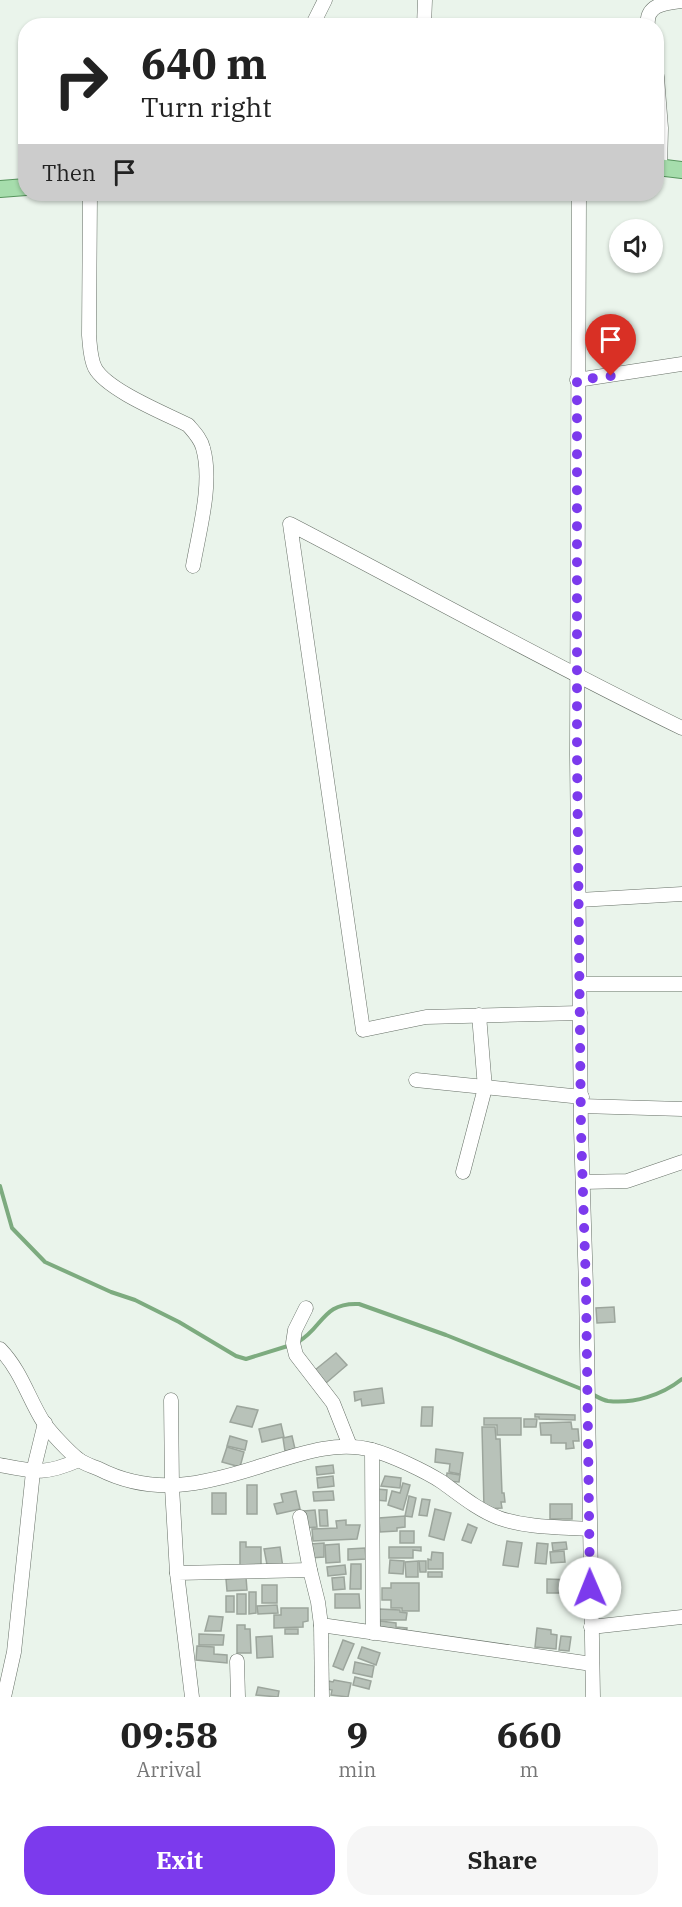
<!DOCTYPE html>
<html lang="en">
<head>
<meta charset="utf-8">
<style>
  :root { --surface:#fff; --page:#f6f6f6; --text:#222; --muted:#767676; --accent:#7c3aed }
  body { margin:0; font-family:"IBM Plex Serif",serif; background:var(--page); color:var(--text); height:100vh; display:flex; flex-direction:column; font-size:22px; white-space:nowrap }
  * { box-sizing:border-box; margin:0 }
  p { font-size:20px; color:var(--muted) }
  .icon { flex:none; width:33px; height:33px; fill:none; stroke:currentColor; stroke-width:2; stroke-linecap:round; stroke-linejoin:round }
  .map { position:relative; height:1697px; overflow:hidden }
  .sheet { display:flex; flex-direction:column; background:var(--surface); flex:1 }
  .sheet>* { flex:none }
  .banner { position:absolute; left:18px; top:18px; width:646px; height:183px; border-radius:24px; box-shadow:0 2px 4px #0004; background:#fff; color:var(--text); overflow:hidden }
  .tools { position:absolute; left:609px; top:219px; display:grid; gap:12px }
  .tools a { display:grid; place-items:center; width:54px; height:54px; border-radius:50%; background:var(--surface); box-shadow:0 2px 4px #0004; font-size:30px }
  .pin { position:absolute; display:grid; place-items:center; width:51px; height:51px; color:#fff; margin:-62px -26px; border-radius:50% 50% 50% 0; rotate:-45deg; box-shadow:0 0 6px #0007 }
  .pin .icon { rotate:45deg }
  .me { position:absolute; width:66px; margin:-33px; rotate:359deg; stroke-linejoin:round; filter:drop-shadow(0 0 4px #0008) }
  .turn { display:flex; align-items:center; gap:21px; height:126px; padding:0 24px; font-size:27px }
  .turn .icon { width:78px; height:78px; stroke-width:2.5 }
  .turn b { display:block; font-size:42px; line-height:51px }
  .then { display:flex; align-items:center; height:57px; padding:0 24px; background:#0003; gap:12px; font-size:22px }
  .eta { display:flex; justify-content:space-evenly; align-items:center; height:102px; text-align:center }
  .eta b { font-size:36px; font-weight:800; line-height:42px }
  .action { display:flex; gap:12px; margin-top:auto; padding:12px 24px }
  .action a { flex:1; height:69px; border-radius:24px; background:var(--accent); color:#fff; font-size:24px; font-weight:800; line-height:69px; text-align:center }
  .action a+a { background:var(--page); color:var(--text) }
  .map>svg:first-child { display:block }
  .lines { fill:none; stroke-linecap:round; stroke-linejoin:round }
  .stream { stroke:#7dab7f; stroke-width:4 }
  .building { fill:#b8c2b9; stroke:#9ca59c; stroke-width:1.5 }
  .minor-casing { stroke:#677067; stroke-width:15 }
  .major-casing { stroke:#57945d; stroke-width:18 }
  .minor { stroke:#fff; stroke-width:14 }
  .major { stroke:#a6ddac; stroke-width:16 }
  .route { stroke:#7c3aed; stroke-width:10; stroke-dasharray:0 18 }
</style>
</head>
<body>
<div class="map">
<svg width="682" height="1697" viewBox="0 0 682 1697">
  <rect width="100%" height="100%" fill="#eaf4eb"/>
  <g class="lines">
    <g class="stream">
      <polyline points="0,1186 12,1228 45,1262 111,1292 135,1300 179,1322 236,1356 246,1359 291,1345"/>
      <path d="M298,1342C323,1328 322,1302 359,1304L446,1335L584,1390"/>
      <path d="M590,1393C596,1396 602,1400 608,1401C634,1404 662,1395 682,1379"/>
    </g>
  </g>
  <g class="building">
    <polygon points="614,1307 615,1322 597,1323 596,1308"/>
    <polygon points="336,1353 347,1365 326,1383 315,1370"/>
    <polygon points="382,1388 384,1403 362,1406 361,1399 355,1401 354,1392"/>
    <polygon points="237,1406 258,1410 252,1427 230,1422"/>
    <polygon points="422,1407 433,1407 432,1426 421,1426"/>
    <polygon points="535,1414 575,1415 575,1420 539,1419 539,1417 535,1417"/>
    <polygon points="484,1418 521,1418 521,1435 497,1435 497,1425 484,1425"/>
    <polygon points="524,1419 537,1419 536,1427 524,1427"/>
    <polygon points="571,1422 572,1429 578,1429 579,1441 573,1441 574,1448 566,1449 566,1443 551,1443 551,1435 541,1435 540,1423"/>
    <polygon points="281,1424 284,1437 262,1442 259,1429"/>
    <polygon points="482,1427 495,1427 496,1439 500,1439 502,1493 504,1493 505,1502 501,1502 502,1508 484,1509"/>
    <polygon points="230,1436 247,1441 245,1450 227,1446"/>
    <polygon points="292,1436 295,1449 285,1451 283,1438"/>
    <polygon points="227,1447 244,1452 240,1467 222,1462"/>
    <polygon points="436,1449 463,1453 460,1474 449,1472 450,1464 435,1462"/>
    <polygon points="333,1465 334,1473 317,1475 316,1467"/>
    <polygon points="447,1473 460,1475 459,1482 446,1481"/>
    <polygon points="333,1476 334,1486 318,1488 317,1478"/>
    <polygon points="385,1476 401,1478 400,1488 381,1486"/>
    <polygon points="403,1483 410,1485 403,1510 388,1505 392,1491 400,1493"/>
    <rect x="247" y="1485" width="10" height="29"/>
    <polygon points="377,1489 387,1490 386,1501 376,1500"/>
    <polygon points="296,1491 300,1509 277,1514 274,1504 283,1502 281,1494"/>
    <polygon points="333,1491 334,1500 314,1501 313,1492"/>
    <rect x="212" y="1493" width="14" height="21"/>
    <polygon points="409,1496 416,1498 412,1517 405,1516"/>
    <polygon points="422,1499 430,1500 427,1516 419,1515"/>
    <rect x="550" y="1504" width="22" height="15"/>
    <polygon points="435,1509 451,1513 444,1540 429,1536"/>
    <polygon points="315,1510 317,1527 305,1528 304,1511"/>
    <polygon points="319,1510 327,1510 328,1526 320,1526"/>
    <polygon points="405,1516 405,1527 397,1528 397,1531 380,1532 379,1518"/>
    <polygon points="346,1520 346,1525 360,1525 357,1539 313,1541 312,1529 337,1528 336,1521"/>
    <polygon points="468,1524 477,1528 471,1543 462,1540"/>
    <rect x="400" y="1531" width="14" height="12"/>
    <polygon points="507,1541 522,1543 518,1567 503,1565"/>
    <polygon points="240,1542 246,1542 246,1547 261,1547 261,1567 240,1568"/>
    <polygon points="566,1542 567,1549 553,1551 552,1543"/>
    <polygon points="324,1543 324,1557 310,1558 310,1544"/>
    <polygon points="537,1543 548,1544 546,1564 535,1563"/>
    <polygon points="339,1544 340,1562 326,1563 325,1545"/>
    <polygon points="280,1547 283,1568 268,1570 264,1549"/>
    <polygon points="389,1547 421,1547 421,1551 413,1550 413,1558 389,1558"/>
    <polygon points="365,1548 366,1559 348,1560 348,1549"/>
    <polygon points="564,1551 565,1562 551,1563 550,1552"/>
    <polygon points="432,1552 443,1553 443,1569 428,1569 428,1559 431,1560"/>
    <polygon points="390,1560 404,1561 403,1574 389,1573"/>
    <polygon points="418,1561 418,1577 406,1577 405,1562"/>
    <polygon points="419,1561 426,1561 426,1572 420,1572"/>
    <polygon points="351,1564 361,1564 361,1589 350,1589"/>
    <polygon points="345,1565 346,1574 328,1576 327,1567"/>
    <rect x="428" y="1572" width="14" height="5"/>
    <polygon points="246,1577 247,1590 227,1591 226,1579"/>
    <polygon points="344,1577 345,1589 333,1590 332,1578"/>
    <polygon points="547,1579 572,1580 569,1593 547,1593"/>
    <polygon points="391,1583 419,1583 419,1611 402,1611 402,1608 391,1608 391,1600 382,1600 382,1588 391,1588"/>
    <rect x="262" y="1585" width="15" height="18"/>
    <polygon points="249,1592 256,1592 256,1613 249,1614"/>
    <rect x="237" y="1594" width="9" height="20"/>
    <polygon points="335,1594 359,1594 360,1608 335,1608"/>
    <rect x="226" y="1596" width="8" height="16"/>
    <polygon points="277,1605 278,1613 258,1614 257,1606"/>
    <polygon points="281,1608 308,1608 308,1621 303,1622 303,1627 274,1628 274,1615 281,1615"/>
    <polygon points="379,1609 400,1610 400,1612 407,1613 406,1620 379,1620"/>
    <polygon points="209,1616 223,1617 221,1631 205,1631"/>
    <polygon points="380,1621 396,1623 396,1627 407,1628 406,1635 379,1632"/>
    <polygon points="237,1625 245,1625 245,1629 250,1629 251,1653 237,1653"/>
    <polygon points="537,1628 551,1630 551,1634 557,1635 556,1649 535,1647"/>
    <rect x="285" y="1629" width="13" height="5"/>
    <polygon points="199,1634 224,1635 223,1645 199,1645"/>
    <polygon points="272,1636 273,1657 257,1658 256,1637"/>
    <polygon points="561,1636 571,1637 569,1651 559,1650"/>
    <polygon points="343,1640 354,1644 343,1670 333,1666"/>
    <polygon points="197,1646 214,1647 214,1654 227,1655 227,1663 196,1660"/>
    <polygon points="362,1647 380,1653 376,1665 358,1658"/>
    <polygon points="355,1662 374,1666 372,1677 353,1673"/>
    <polygon points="355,1677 371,1681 369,1689 353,1685"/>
    <polygon points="334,1680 351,1683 348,1697 331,1695 332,1690 327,1689 328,1681 333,1682"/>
    <polygon points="258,1687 279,1691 278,1697 256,1695"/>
  </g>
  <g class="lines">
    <g class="minor-casing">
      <g id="minor">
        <polyline points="312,26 325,0"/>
        <polyline points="424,26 425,0"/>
        <path d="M648,26C645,4 666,3 682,1"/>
        <polyline points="657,77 661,128 660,168"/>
        <path d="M90,194L89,335C90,346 90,358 95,368C107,390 164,413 188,425C194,432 201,439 203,448C213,483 199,531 193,566"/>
        <polyline points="579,194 577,755 581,1130 586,1287 593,1697"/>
        <polyline points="577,380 682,364"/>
        <polyline points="579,900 682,894"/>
        <polyline points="581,984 682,984"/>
        <path d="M580,1013L426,1017L363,1030L290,524C421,592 550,664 682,728"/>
        <polyline points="416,1080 582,1097"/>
        <polyline points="581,1106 682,1109"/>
        <polyline points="463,1172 485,1088 479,1015"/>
        <polyline points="583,1182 627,1181 682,1162"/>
        <polyline points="306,1308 295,1330 293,1343 296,1355 333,1403 350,1446"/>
        <path d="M0,1349C22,1372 28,1398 44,1423C51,1433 69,1452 78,1459C84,1464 92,1466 99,1469C154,1497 205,1484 261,1466C297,1455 335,1440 372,1450C391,1455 425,1471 442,1482C460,1495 478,1510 499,1518C528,1528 560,1527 589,1529"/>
        <polyline points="171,1400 172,1487 177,1573"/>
        <polyline points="372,1450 373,1633"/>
        <path d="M0,1465C35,1472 45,1475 79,1460"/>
        <polyline points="300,1517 310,1570"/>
        <polyline points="321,1625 322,1697"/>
        <polyline points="591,1627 682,1617"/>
        <polyline points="237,1661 238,1697"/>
        <polyline points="4,1697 14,1652 33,1472 45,1423"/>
        <polyline points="192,1697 177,1573 310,1570 318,1602 321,1625 592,1664"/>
      </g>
    </g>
    <g class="major-casing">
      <g id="major">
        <polyline points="657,167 682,170"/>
        <polyline points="0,189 26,187"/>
      </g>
    </g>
    <use href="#minor" class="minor"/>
    <use href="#major" class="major"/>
  </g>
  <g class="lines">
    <polyline class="route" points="590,1588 586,1287 581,1130 577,755 577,380 611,376"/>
  </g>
</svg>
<div class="tools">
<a><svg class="icon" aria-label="sound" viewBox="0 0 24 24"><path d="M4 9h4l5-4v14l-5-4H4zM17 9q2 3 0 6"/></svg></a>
</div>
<div class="pin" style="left:611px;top:376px;background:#d93025"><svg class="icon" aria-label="arrive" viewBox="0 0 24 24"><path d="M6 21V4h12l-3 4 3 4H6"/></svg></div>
<svg class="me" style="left:590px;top:1588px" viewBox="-20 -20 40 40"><circle r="19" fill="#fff"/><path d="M0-13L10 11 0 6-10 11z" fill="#7c3aed"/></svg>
<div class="banner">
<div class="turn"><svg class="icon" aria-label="right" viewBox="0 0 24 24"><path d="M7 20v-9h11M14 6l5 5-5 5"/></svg><div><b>640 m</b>Turn right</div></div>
<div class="then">Then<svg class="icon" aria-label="arrive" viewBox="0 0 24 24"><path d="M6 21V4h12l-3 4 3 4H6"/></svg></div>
</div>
</div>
<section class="sheet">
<div class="eta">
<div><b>09:58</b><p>Arrival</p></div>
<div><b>9</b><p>min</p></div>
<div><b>660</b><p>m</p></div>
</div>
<div class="action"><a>Exit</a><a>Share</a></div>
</section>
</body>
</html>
